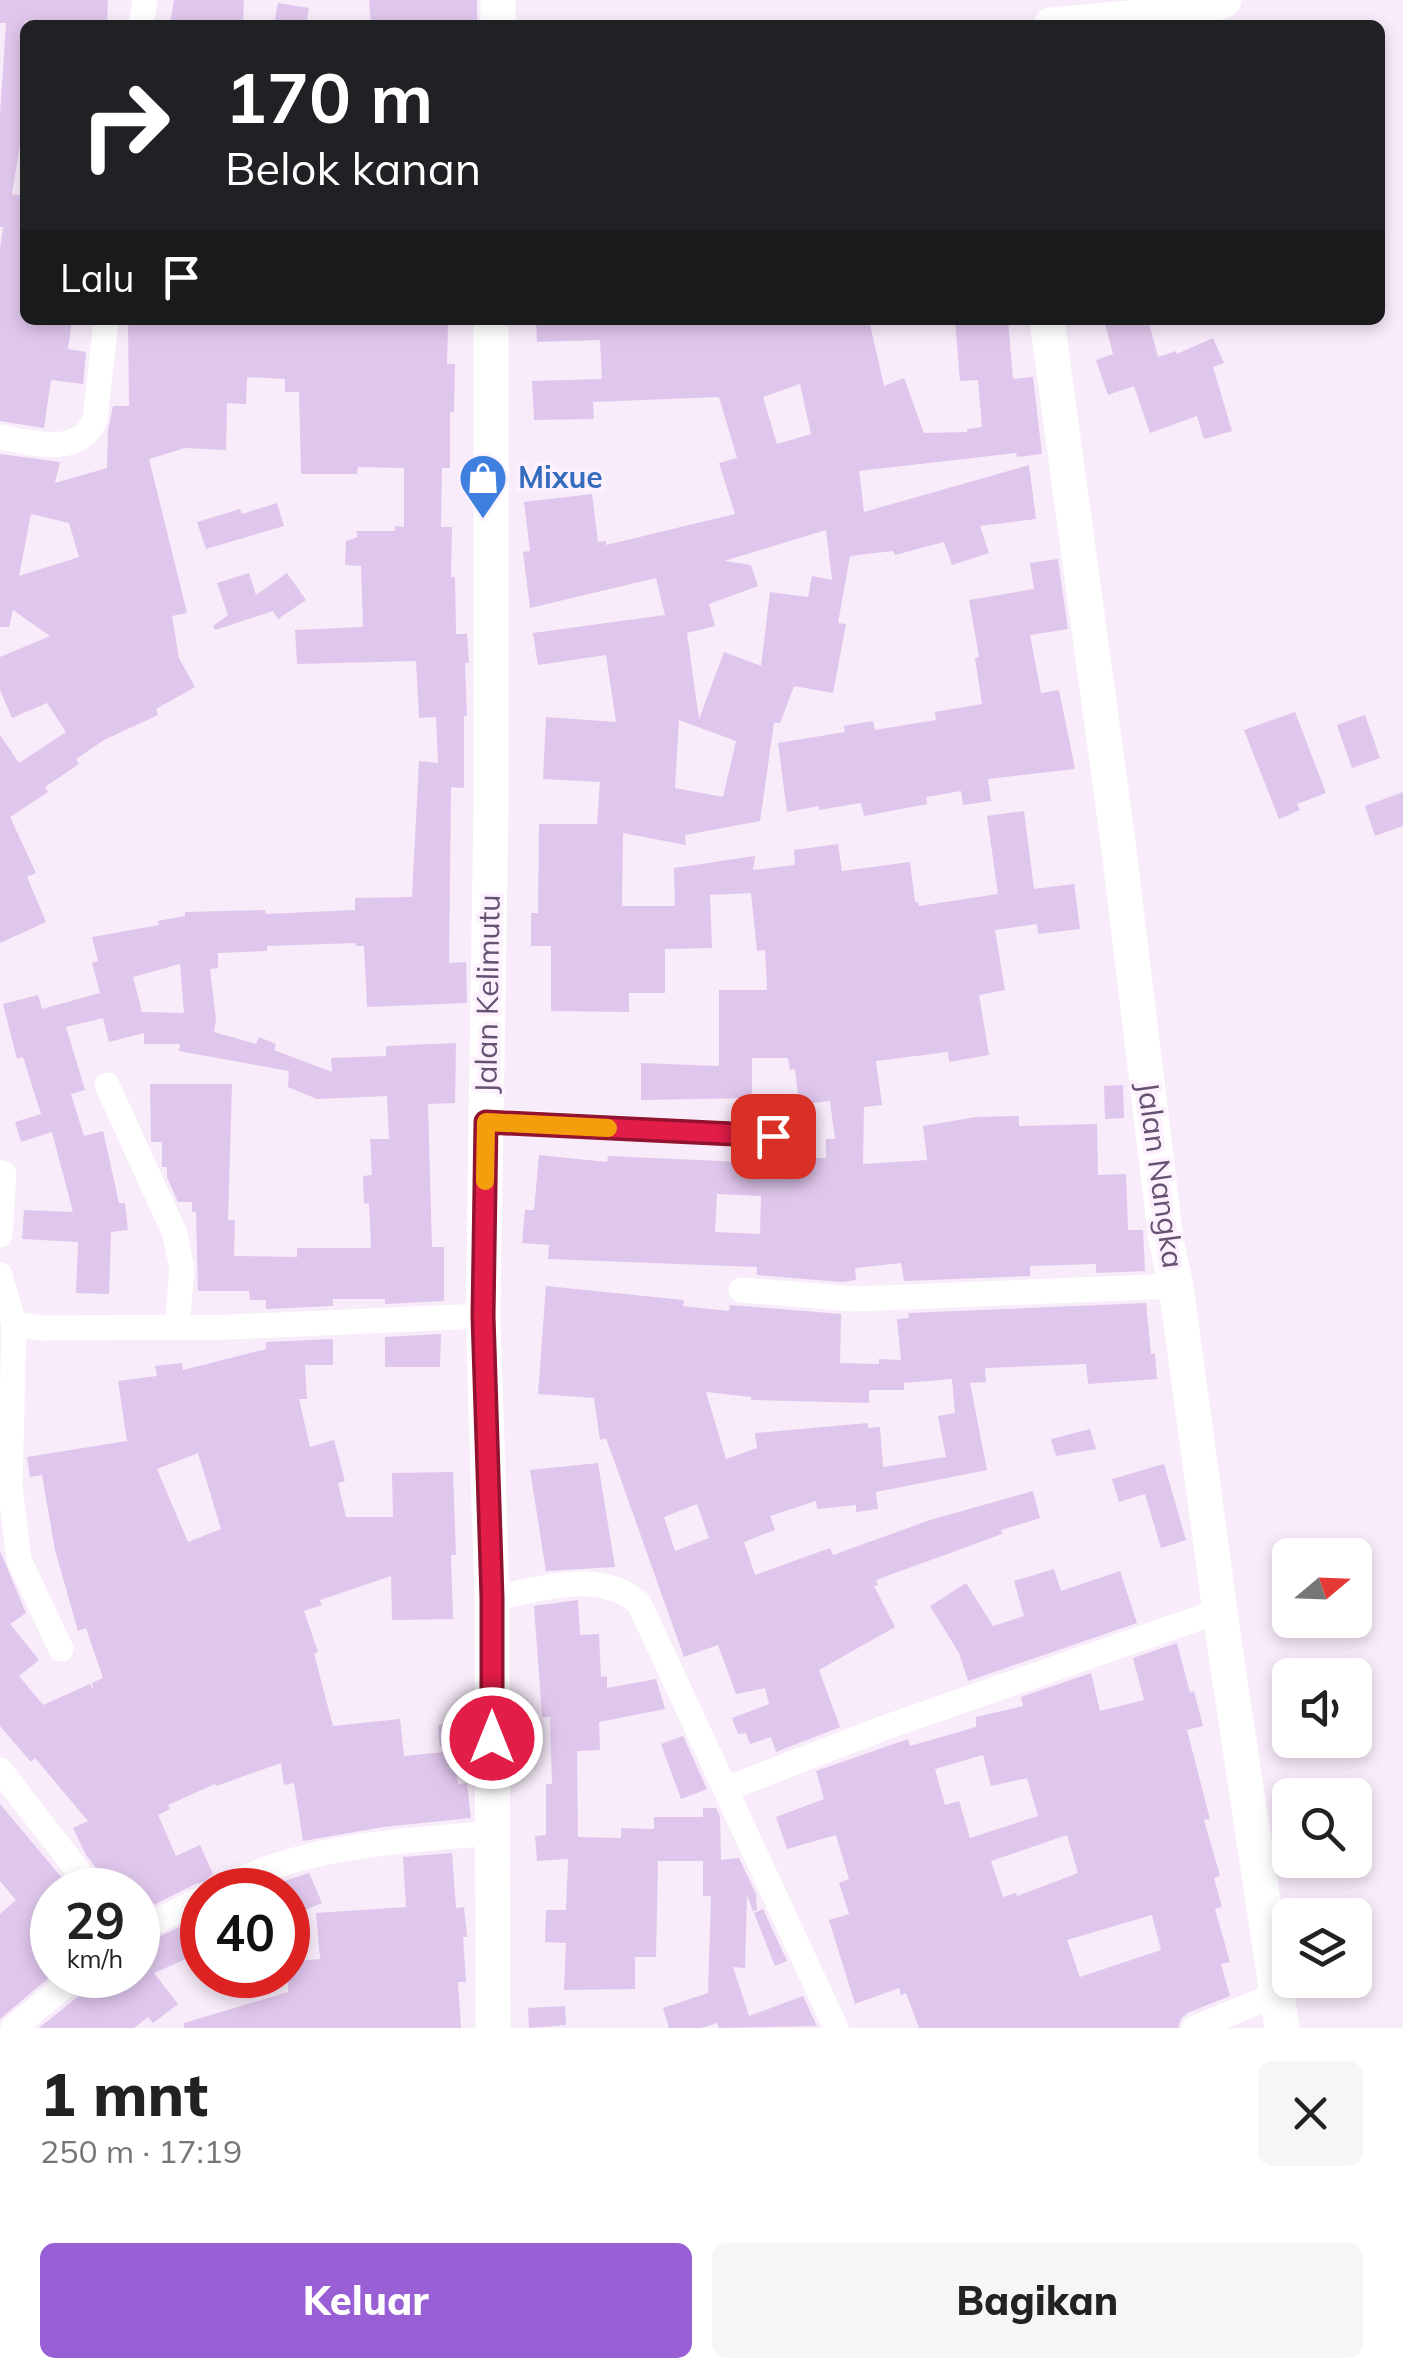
<!DOCTYPE html>
<html lang="id">
<head>
<meta charset="utf-8">
<style>
  :root { --surface:#fff; --page:#f6f6f6; --text:#222; --muted:#767676; --accent:#9860d4 }
  body { margin:0; font-family:Mulish,sans-serif; background:var(--page); color:var(--text); height:100vh; display:flex; flex-direction:column; font-size:38px; white-space:nowrap }
  * { box-sizing:border-box; margin:0 }
  p { font-size:32px; color:var(--muted) }
  .icon { flex:none; width:55px; height:55px; fill:none; stroke:currentColor; stroke-width:2; stroke-linecap:round; stroke-linejoin:round }
  .map { position:relative; height:2028px; overflow:hidden }
  .details { display:flex; flex-direction:column; background:var(--surface); flex:1 }
  .details>* { flex:none }
  .banner { position:absolute; left:20px; top:20px; width:1365px; height:305px; border-radius:15px; box-shadow:0 5px 15px #0003; background:#202124; color:#fff; overflow:hidden }
  .needle { width:65px; rotate:71deg }
  .buttons { position:absolute; left:1272px; top:1538px; display:grid; gap:20px }
  .buttons a { display:grid; place-items:center; width:100px; height:100px; border-radius:15px; background:var(--surface); box-shadow:0 5px 15px #0003; font-size:50px }
  .speed { position:absolute; left:30px; top:1868px; display:flex; gap:20px; font-size:50px; font-weight:700; text-align:center }
  .speed>* { display:grid; place-content:center; width:130px; height:130px; border-radius:50%; background:var(--surface); box-shadow:0 5px 15px #0003; line-height:1 }
  .speed small { font-size:25px; font-weight:400 }
  .speed .limit { border:15px solid #d22; background:#fff; color:#111 }
  .pin { position:absolute; display:grid; place-items:center; width:85px; height:85px; color:#fff; margin:-42px; border-radius:20px; box-shadow:0 5px 15px #0006 }
  .me { position:absolute; width:110px; margin:-55px; rotate:0deg; stroke-linejoin:round; filter:drop-shadow(0 0 8px #0008) }
  .turn { display:flex; align-items:center; gap:35px; height:210px; padding:0 40px; font-size:45px }
  .turn .icon { width:130px; height:130px; stroke-width:2.5 }
  .turn b { display:block; font-size:70px; line-height:85px }
  .then { display:flex; align-items:center; height:95px; padding:0 40px; background:#0003; gap:20px; font-size:38px }
  .round { display:grid; place-items:center; flex:none; width:105px; height:105px; border-radius:15px; background:var(--page) }
  .overview { display:flex; align-items:center; justify-content:space-between; height:170px; padding:0 40px }
  h1 { font-size:60px; font-weight:800; line-height:75px }
  .primary-button { display:flex; gap:20px; margin-top:auto; padding:20px 40px }
  .primary-button a { flex:1; height:115px; border-radius:15px; background:var(--accent); color:#fff; font-size:40px; font-weight:800; line-height:115px; text-align:center }
  .primary-button a+a { background:var(--page); color:var(--text) }
  .map>svg:first-child { display:block }
  .building { fill:#dfc6ec; fill-rule:evenodd }
  .lines { fill:none; stroke-linecap:round; stroke-linejoin:round }
  .street { stroke:#fff; stroke-width:25 }
  .secondary { stroke:#fff; stroke-width:35 }
  .route-casing { stroke:#92132f; stroke-width:25 }
  .route { stroke:#e11d48; stroke-width:18 }
  .slow { stroke:#f59e0b; stroke-width:18 }
  .labels { text-anchor:middle; stroke-width:8; stroke-linejoin:round; paint-order:stroke }
  .shop-label { font-size:30px; font-weight:bold; fill:#366cbe; stroke:#fcf1fd; text-anchor:start }
  .street-label { font-size:30px; fill:#665172; stroke:#fcf1fd }
</style>
</head>
<body>
<div class="map">
<svg width="1403" height="2028" viewBox="0 0 1403 2028">
  <rect width="100%" height="100%" fill="#f8ebfa"/>
  <g class="building">
    <polygon points="0,0 108,0 107,25 25,21 25,145 20,144 12,194 25,196 25,320 72,320 68,349 86,352 83,384 51,380 44,428 0,421 0,249 3,227 0,227 0,114 6,23 0,23"/>
    <polygon points="174,0 244,0 243,25 170,25"/>
    <polygon points="369,0 477,0 477,25 371,25"/>
    <polygon points="278,3 309,8 306,25 274,25"/>
    <path d="M128,320H421V323L448,324L447,364H455L454,412H450V468H442L441,527H452L451,577H455L456,634H467L469,663H465L467,716H464V788L451,787L449,963L466,962L467,1003L367,1007L364,946H356L355,943L267,946V951L218,953V968L210,969L216,1020L214,1032L256,1044L259,1037L276,1044L274,1050L332,1072L331,1058L386,1056V1046L456,1043L455,1103L428,1104L432,1247H444V1301L385,1304V1299H333V1306L266,1309V1300H250L249,1291H198L196,1212H192V1202H178L167,1177V1167H162V1142H151L150,1084H232L228,1220H235L234,1256L297,1257V1248H371L369,1203L364,1204L363,1176L372,1175L370,1139H389L387,1096L317,1099L288,1087L289,1071L179,1051L180,1044H144V1033L109,1042L103,1018L66,1027L85,1090L71,1094L84,1136L103,1131L119,1203H125L128,1230L111,1232L109,1294L76,1293L78,1242L22,1239L24,1210L73,1212L52,1132L21,1142L15,1122L41,1114L23,1057L17,1059L3,1004L38,995L42,1009L100,993L92,963L98,961L92,937L159,925L158,921L185,916V912L265,910L266,914L355,910V898L412,897L419,761L438,763L436,717L419,718L416,661L297,664L295,630L363,627L361,566L345,565L346,541L358,537L356,531H395V526L404,527V468L358,467L357,474H301L299,392H285V379L247,377L246,404L227,403L226,450L185,448L149,459L187,613L172,616L179,658L195,687L156,709L158,715L104,740L76,759L79,764L45,787L48,792L10,817L36,873L27,877L46,922L0,943V735L19,763L66,732L47,703L12,718L0,690V657L50,636L13,610L9,627H0V454L60,462L55,483L107,468L108,430L113,406H129ZM31,514L69,523L79,557L19,576ZM180,964L184,1013L142,1012L133,977Z"/>
    <path d="M536,320H869L884,386L904,378L924,433L967,432V429L982,427L978,380L960,381L955,320H1008L1013,379L1033,377L1042,454L1017,457L1016,453L859,471L864,512L1029,465L1036,519L980,526L989,553L952,565L944,542L895,555L893,551L850,556L838,623L846,624L833,693L794,686L780,723H774L760,821L685,835L686,845L623,833L622,906H675L674,868L755,856L753,870L795,865L794,850L838,844L842,871L910,862L915,902H918L919,906L998,894L987,816L1024,811L1034,889L1074,884L1080,929L1038,934L1037,924L995,930L1005,990L979,995L989,1055L949,1062L948,1052L876,1061L882,1105L864,1107L863,1164L927,1160L923,1126L976,1117L1019,1116V1126L1097,1124L1098,1175L1126,1174L1128,1230H1143L1145,1271L1096,1273V1264L1030,1266V1276L904,1281L901,1263L855,1268L856,1280L842,1282L757,1275V1267L548,1259L549,1245L522,1243L525,1210H534L539,1155L607,1162L608,1156L766,1163V1158H826V1139H835L830,1101L799,1105L795,1069L790,1070L788,1058H752V1098L641,1100V1063L719,1066V990H767L765,950L757,951L751,893L710,895L712,948L665,949V993H629V1012L551,1011V946H531V913H538L539,824H597L600,782L543,779L546,717L616,722L606,655L538,665L533,633L665,615L656,578L530,608L523,552L530,551L524,502L592,494L598,542L606,541V545L735,514L719,463L737,458L719,397L593,402L594,419L534,420L532,381L602,379L600,340L537,342ZM800,384L811,434L777,444L763,397ZM826,530L832,580L812,576L808,597L770,592L761,666L724,652L699,719L687,633L715,626L709,604L758,586L751,565L724,561ZM679,720L736,741L723,797L675,788ZM717,1194L761,1196L760,1234L715,1232Z"/>
    <polygon points="1104,320 1148,320 1158,357 1176,351 1177,354 1213,338 1224,363 1213,367 1232,431 1204,439 1197,416 1150,433 1134,386 1108,395 1096,360 1113,354"/>
    <polygon points="277,503 284,526 206,549 197,522 240,509 242,514"/>
    <polygon points="1058,559 1068,629 1030,635 1041,693 1059,690 1075,769 988,779 991,801 963,805 961,791 926,797 927,804 864,816 861,803 819,810 819,806 787,812 778,743 845,732 844,726 873,721 875,730 936,720 935,712 982,704 975,658 979,657 969,600 1034,589 1030,563"/>
    <polygon points="249,573 256,595 287,573 306,600 278,619 273,611 215,630 213,626 228,615 217,583"/>
    <polygon points="1295,712 1326,793 1297,804 1300,810 1279,819 1244,730"/>
    <polygon points="1365,715 1380,758 1352,768 1337,725"/>
    <polygon points="1403,792 1403,826 1375,836 1365,806"/>
    <polygon points="1123,1085 1124,1118 1105,1119 1104,1086"/>
    <path d="M546,1286L684,1300L683,1306L729,1311L730,1305L841,1314L840,1363L879,1364V1359L901,1360L897,1319L909,1318L908,1313L1146,1303L1151,1354H1155L1157,1379L1088,1384L1086,1364L985,1368L986,1382L970,1383L987,1470L876,1492L878,1509L856,1512V1505L817,1509L816,1501L770,1516L775,1530L744,1542L755,1575L830,1548L833,1555L930,1520L1033,1491L1040,1518L1001,1530L1002,1534L876,1580L878,1585L874,1586L895,1627L819,1670L840,1727L776,1752L771,1737L750,1744L746,1733L738,1734L732,1718L769,1704L765,1688L736,1694L718,1645L684,1657L606,1438L600,1440L594,1398L538,1394ZM952,1379L955,1413L938,1416L946,1457L883,1467L880,1427L868,1428V1423L755,1433L757,1448L726,1459L706,1392L751,1397V1400L869,1403V1390H904V1383ZM697,1504L709,1538L675,1551L664,1517Z"/>
    <polygon points="441,1334 440,1367 385,1367 385,1337"/>
    <path d="M333,1339V1365H305L307,1399H299L310,1447L334,1440L345,1481L338,1483L346,1517H393L392,1473L453,1472L456,1555H451L453,1619L392,1620L391,1576L320,1600L322,1605L304,1611L318,1652L314,1654L333,1726L400,1719L404,1756L455,1751L458,1784L467,1783L471,1818L383,1827L303,1841L294,1783L284,1785L281,1763L216,1786L215,1784L168,1805L170,1809L158,1815L176,1856L200,1845L213,1874L204,1882L195,1884L138,1913V1890H109L106,1880L86,1855L73,1828L88,1821L35,1758L31,1762L0,1726V1551L26,1613L10,1624L39,1660L19,1676L43,1705L90,1684L94,1690L92,1683L103,1678L86,1628L78,1631L55,1550L42,1475L30,1477L27,1457L127,1441L118,1381L157,1376L155,1366L182,1363L183,1370L266,1349V1342ZM198,1453L221,1529L188,1542L157,1469Z"/>
    <polygon points="1090,1429 1096,1449 1056,1456 1051,1439"/>
    <polygon points="598,1463 615,1567 546,1571 530,1470"/>
    <polygon points="1164,1464 1186,1540 1161,1548 1145,1494 1119,1502 1112,1479"/>
    <polygon points="1054,1569 1061,1591 1120,1571 1137,1623 968,1681 959,1653 930,1606 966,1583 993,1626 1024,1616 1014,1581"/>
    <polygon points="578,1600 580,1635 599,1634 601,1677 607,1676 607,1688 656,1679 665,1709 599,1722 600,1750 577,1751 578,1837 621,1838 621,1828 654,1829 654,1817 703,1817 703,1808 716,1808 720,1817 721,1860 739,1858 756,1894 757,1910 753,1911 747,1895 745,1968 733,1967 749,2016 803,1996 817,2026 719,2028 717,2023 701,2028 669,2028 663,2008 708,1993 711,1896 703,1896 703,1861 658,1861 656,1957 635,1957 635,1989 564,1990 566,1943 545,1942 546,1910 566,1910 568,1859 537,1861 535,1836 546,1835 546,1784 552,1784 550,1717 542,1717 534,1606"/>
    <path d="M1177,1643L1190,1693L1194,1691L1203,1726L1187,1730L1210,1819L1204,1820L1220,1876L1214,1878L1222,1907L1215,1909L1230,1962L1221,1964L1230,1996L1187,2013L1181,2019L1178,2028H919L906,1993L901,1995L899,1988L855,2004L829,1920L849,1914L839,1883L849,1879L836,1835L787,1849L776,1817L824,1799L816,1771L908,1739L910,1746L976,1727V1717L1023,1706L1021,1697L1091,1673L1100,1711L1144,1700L1133,1658ZM983,1755L991,1786L1027,1778L1038,1816L970,1838L959,1801L945,1805L935,1769ZM1067,1835L1078,1873L1017,1896L1016,1893L1003,1897L991,1861ZM1152,1915L1161,1950L1080,1977L1067,1940Z"/>
    <polygon points="463,1722 466,1744 440,1747 438,1725"/>
    <polygon points="683,1736 707,1789 681,1799 661,1744"/>
    <polygon points="0,1804 72,1890 52,1890 52,1975 0,2019 0,1914 16,1900 0,1881"/>
    <polygon points="452,1853 456,1908 464,1907 467,1937 463,1937 466,1982 458,1982 461,2028 184,2028 184,2023 288,1992 288,1962 320,1959 316,1913 406,1907 403,1857"/>
    <polygon points="309,1873 322,1903 288,1917 288,1890 257,1890"/>
    <polygon points="763,1909 787,1961 775,1966 754,1913"/>
    <polygon points="202,1916 202,1952 154,1973 178,2004 153,2023 148,2017 134,2028 39,2028 105,1975 138,1975 138,1947"/>
    <polygon points="565,2006 566,2025 529,2028 528,2008"/>
  </g>
  <g class="lines">
    <g class="street">
      <polyline points="141,25 145,0"/>
      <path d="M0,437C32,443 79,457 95,420L106,320"/>
      <polyline points="107,1085 175,1234 182,1269 177,1327"/>
      <polyline points="486,1121 799,1137"/>
      <polyline points="0,1173 4,1174 0,1235"/>
      <polyline points="0,1275 14,1324 43,1328 230,1327 483,1316"/>
      <polyline points="741,1290 855,1299 1176,1286"/>
      <polyline points="14,1324 10,1486 19,1560 61,1649"/>
      <path d="M492,1598C541,1590 598,1568 639,1603L836,2028"/>
      <polyline points="0,1770 93,1890"/>
      <polyline points="726,1789 881,1729 1222,1610"/>
      <path d="M218,1890C307,1844 394,1842 491,1833"/>
      <polyline points="138,1931 202,1898"/>
      <polyline points="13,2028 78,1975"/>
      <polyline points="1194,2028 1276,1995"/>
    </g>
    <g class="secondary">
      <polyline points="498,25 498,0"/>
      <path d="M1051,25C1087,21 1199,15 1224,0"/>
      <polyline points="491,320 491,806 483,1316 492,1598 493,2028"/>
      <polyline points="1047,320 1118,842 1166,1240 1176,1286 1224,1641 1282,2028"/>
    </g>
  </g>
  <g class="lines">
    <g class="route-casing">
      <polyline id="route" points="492,1738 492,1598 483,1316 486,1122 773,1136"/>
    </g>
    <use href="#route" class="route"/>
    <polyline class="slow" points="485,1181 486,1122 608,1128"/>
  </g>
  <defs>
    <g id="shop-pin" transform="scale(2.5)"><path d="M0 17L-7.5 6A9.5 9.5 0 1 1 7.5 6Z" fill="#3f7fe0" stroke="#fcf1fd"/><path d="M-5-2.5h2.3a2.7 3.5 0 0 1 5.4 0H5L5.5 6h-11ZM-1.5-2.5h3a1.5 2.3 0 0 0-3 0Z" fill="#fff"/></g>
  </defs>
  <g fill-rule="evenodd">
    <use href="#shop-pin" x="483" y="478"/>
  </g>
  <g class="labels">
    <g class="shop-label">
      <text x="518" y="488">Mixue</text>
    </g>
    <g class="street-label">
      <text transform="translate(488 994) rotate(-89)" y="10">Jalan Kelimutu</text>
      <text transform="translate(1160 1175) rotate(82)" y="10">Jalan Nangka</text>
    </g>
  </g>
</svg>
<div class="buttons">
<a><svg class="needle" viewBox="-14 -14 28 28"><path d="M0-13l5 13h-10z" fill="#e53935"/><path d="M0 13l5-13h-10z" fill="#767676"/></svg></a>
<a><svg class="icon" aria-label="sound" viewBox="0 0 24 24"><path d="M4 9h4l5-4v14l-5-4H4zM17 9q2 3 0 6"/></svg></a>
<a><svg class="icon" aria-label="search" viewBox="0 0 24 24"><circle cx="10" cy="10" r="6"/><path d="M15 15l6 6"/></svg></a>
<a><svg class="icon" aria-label="layers" viewBox="0 0 24 24"><path d="M12 4l9 5-9 5-9-5zM3 14l9 5 9-5"/></svg></a>
</div>
<div class="speed"><div>29<small>km/h</small></div><div class="limit">40</div></div>
<div class="pin" style="left:773px;top:1136px;background:#d93025"><svg class="icon" aria-label="arrive" viewBox="0 0 24 24"><path d="M6 21V4h12l-3 4 3 4H6"/></svg></div>
<svg class="me" style="left:492px;top:1738px" viewBox="-20 -20 40 40"><circle r="17" fill="#e11d48" stroke="#fff" stroke-width="3"/><path d="M0-11L8 9 0 5-8 9z" fill="#fff"/></svg>
<div class="banner">
<div class="turn"><svg class="icon" aria-label="right" viewBox="0 0 24 24"><path d="M7 20v-9h11M14 6l5 5-5 5"/></svg><div><b>170 m</b>Belok kanan</div></div>
<div class="then">Lalu<svg class="icon" aria-label="arrive" viewBox="0 0 24 24"><path d="M6 21V4h12l-3 4 3 4H6"/></svg></div>
</div>
</div>
<section class="details">
<div class="overview"><div><h1>1 mnt</h1><p>250 m · 17:19</p></div><a class="round"><svg class="icon" aria-label="close" viewBox="0 0 24 24"><path d="M6 6l12 12M18 6L6 18"/></svg></a></div>
<div class="primary-button"><a>Keluar</a><a>Bagikan</a></div>
</section>
</body>
</html>
